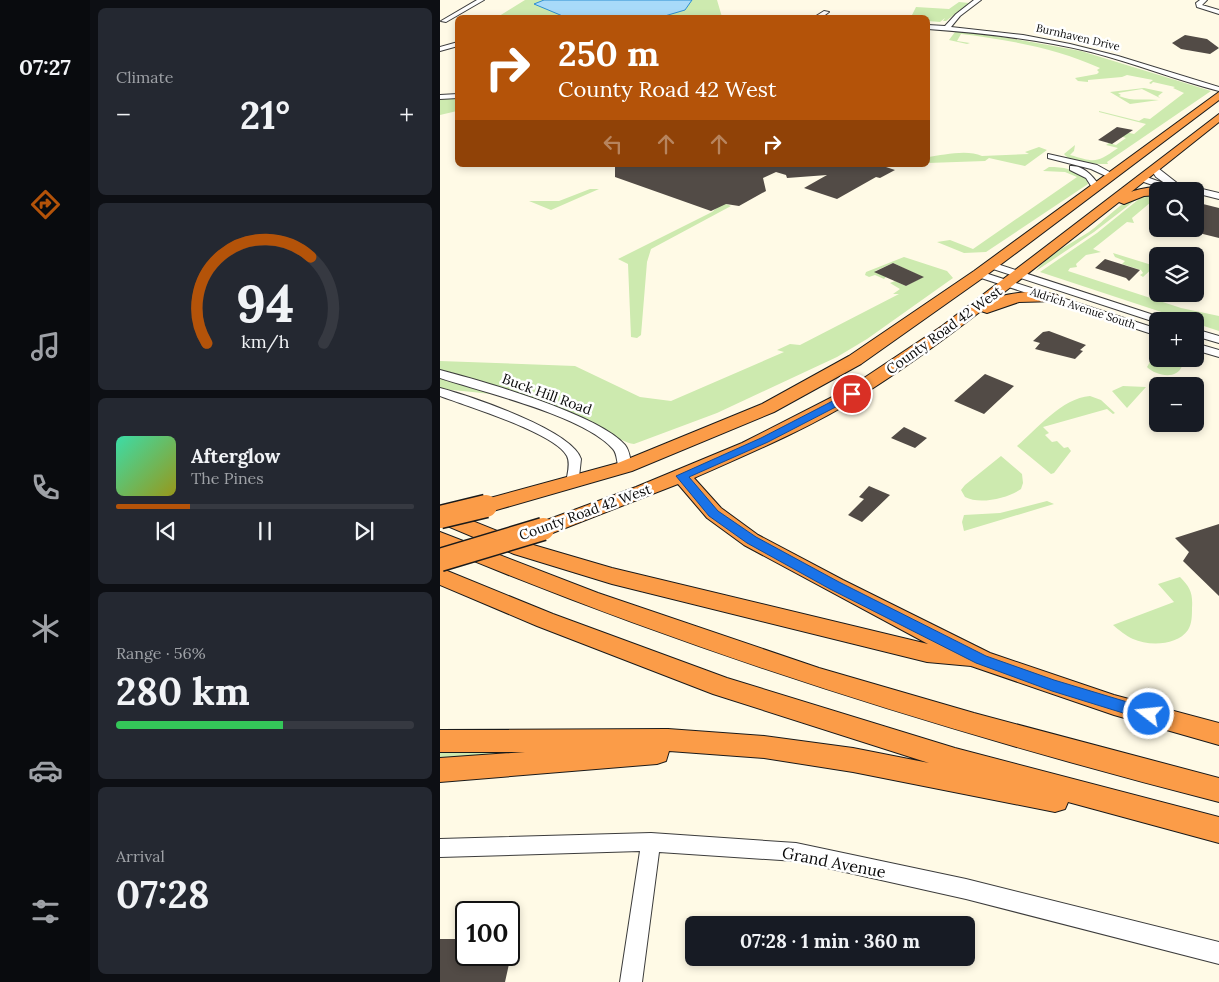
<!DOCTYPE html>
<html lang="en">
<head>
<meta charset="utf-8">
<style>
  body { margin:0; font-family:Lora,serif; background:#242831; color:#f1f3f6; height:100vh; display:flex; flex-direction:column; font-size:19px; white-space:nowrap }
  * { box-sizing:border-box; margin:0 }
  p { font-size:16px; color:#9ea1a6 }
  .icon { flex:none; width:28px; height:28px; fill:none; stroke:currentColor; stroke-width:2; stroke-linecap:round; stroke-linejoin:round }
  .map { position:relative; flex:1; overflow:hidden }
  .details { display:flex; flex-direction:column; gap:8px; padding:8px; background:#0d0f14; width:350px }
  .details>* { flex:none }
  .top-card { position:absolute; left:15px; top:15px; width:475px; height:152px; border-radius:8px; box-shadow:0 2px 8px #0003; background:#b45309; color:#fff; overflow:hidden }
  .controls { position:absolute; left:709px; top:182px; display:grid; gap:10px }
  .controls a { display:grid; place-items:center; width:55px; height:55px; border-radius:8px; background:#171b24; box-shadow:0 2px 8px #0003; font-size:25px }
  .speed { position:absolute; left:15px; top:901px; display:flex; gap:10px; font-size:25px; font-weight:700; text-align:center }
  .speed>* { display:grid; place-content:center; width:65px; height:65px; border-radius:50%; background:#171b24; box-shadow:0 2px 8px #0003; line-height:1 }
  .speed .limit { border:2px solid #111; border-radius:8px; background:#fff; color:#111 }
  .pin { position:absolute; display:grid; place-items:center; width:42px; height:42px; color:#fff; margin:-21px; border:2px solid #fff; border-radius:50%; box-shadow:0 1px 5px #0007 }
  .me { position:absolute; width:55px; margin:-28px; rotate:286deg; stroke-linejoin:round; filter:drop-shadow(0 0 4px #0008) }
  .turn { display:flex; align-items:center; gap:18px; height:105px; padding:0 20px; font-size:22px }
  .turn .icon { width:65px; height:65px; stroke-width:2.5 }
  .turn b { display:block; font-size:35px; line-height:42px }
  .lanes { display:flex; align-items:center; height:48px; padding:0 20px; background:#0003; justify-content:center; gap:25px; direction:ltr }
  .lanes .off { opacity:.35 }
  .big { font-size:38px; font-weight:700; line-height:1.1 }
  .details .tile { flex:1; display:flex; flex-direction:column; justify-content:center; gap:8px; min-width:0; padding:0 18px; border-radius:8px; background:#242831 }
  .details .dial { align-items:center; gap:0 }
  .dial svg { height:130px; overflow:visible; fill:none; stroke:#363941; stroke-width:7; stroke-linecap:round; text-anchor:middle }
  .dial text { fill:#f1f3f6; stroke:none }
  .song { display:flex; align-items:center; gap:15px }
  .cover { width:60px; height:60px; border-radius:8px; background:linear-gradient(135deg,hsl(160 70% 55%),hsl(60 70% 35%)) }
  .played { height:5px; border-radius:2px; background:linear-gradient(90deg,#b45309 25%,#363941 25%) }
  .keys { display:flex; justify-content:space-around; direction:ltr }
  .heat { display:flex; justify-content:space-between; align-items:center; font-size:28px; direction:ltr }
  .charge { height:8px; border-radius:4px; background:linear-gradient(90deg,#34c759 56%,#363941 0) }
  .trip { position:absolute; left:245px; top:916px; width:290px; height:50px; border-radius:8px; background:#171b24; box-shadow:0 2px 8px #0003; font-weight:700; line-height:50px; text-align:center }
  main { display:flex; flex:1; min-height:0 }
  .tabs { display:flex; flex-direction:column; width:90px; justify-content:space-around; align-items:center; background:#090b0e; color:#9ea1a6 }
  .tabs .icon { width:35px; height:35px }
  .tabs .selected { color:#b45309 }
  .tabs b { font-size:22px; color:#f1f3f6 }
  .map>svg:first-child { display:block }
</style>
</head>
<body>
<main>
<nav class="tabs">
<b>07:27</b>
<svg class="icon selected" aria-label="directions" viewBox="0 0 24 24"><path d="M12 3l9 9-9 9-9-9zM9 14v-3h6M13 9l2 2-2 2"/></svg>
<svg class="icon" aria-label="music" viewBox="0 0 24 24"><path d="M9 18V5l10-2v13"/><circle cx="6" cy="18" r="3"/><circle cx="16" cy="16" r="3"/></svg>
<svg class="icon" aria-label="phone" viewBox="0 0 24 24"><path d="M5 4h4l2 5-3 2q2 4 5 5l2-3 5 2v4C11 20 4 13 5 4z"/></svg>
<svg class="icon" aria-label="climate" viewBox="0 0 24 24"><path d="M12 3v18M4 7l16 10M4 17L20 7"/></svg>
<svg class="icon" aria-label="car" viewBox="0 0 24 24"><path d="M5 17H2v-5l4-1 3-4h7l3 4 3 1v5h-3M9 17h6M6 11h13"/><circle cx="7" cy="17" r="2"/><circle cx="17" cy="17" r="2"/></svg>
<svg class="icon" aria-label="filters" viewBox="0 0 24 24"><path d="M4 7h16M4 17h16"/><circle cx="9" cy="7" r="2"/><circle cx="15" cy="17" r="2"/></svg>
</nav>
<section class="details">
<div class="tile"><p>Climate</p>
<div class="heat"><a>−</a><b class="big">21°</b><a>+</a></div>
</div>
<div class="tile dial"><svg viewBox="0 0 100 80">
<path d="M14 69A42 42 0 1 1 86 69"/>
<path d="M14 69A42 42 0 0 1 78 16" stroke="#b45309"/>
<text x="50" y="56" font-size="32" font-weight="700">94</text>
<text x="50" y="72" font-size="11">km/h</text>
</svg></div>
<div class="tile">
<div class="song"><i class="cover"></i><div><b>Afterglow</b><p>The Pines</p></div></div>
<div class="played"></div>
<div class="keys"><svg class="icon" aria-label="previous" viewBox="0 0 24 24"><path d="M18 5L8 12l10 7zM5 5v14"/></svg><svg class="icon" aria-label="pause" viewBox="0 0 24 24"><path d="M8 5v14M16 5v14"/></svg><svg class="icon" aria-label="next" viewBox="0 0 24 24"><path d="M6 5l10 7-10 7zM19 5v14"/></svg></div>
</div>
<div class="tile"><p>Range · 56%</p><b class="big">280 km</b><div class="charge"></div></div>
<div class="tile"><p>Arrival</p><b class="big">07:28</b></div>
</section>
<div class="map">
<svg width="779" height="982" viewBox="0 0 779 982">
  <rect width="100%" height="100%" fill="#fffae6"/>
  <path fill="#cdeaaf" d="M 85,0 L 277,0 L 282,17 L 81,16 L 56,18 Z
    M 519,2 L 529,3 L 506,21 L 503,21 L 505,18 L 500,22 L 488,21 L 488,18 L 471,17 L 476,7 L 509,9 Z
    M 518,31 L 569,38 L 641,51 L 771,91 L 667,162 L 668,164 C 656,164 631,164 624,154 L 635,145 L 634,151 L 630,155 C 655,162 655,164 678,148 L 666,145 L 669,143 L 676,145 L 686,138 L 680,136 L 685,132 L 694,134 L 706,124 L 659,112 L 659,111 L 699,121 L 704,118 L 710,119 L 744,93 L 733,88 L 735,87 L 713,82 L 711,84 L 709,83 L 713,80 L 687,75 L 682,77 L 648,80 L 648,82 L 638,81 L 635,78 L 657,74 L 659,72 L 657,70 L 660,68 C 616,48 569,40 521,34 L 517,41 L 530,43 L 527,44 L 509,40 L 515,32 Z
    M 704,88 L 723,92 L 718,96 L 720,98 L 702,89 L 678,93 L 681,95 L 679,96 C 693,102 705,98 719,100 L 690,104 L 670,92 Z
    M 17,97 L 17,111 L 0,115 L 0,99 Z
    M 599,147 L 607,150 L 585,166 L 549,158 L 545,161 L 488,163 L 488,157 C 503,155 527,149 542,156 L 589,154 L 585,152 Z
    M 609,167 C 623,167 635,169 647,178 L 648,184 L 546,252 L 524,253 L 497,242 L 510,240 L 533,249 L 637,177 L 625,172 L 603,171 Z
    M 150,189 L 159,189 L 111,210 L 89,201 L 119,201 Z
    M 717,192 L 717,197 L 692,218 L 694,223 L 687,222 L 653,249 L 661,252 L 646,255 L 636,264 L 637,267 L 630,268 L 628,271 L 741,308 L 779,316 L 779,331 L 600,272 L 657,233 L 704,195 Z
    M 702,195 L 654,232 L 596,271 C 608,254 631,244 649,232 C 665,221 682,199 702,195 Z
    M 285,201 L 286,204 L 291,206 L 211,249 L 207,262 L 201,335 L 197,338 L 191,337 L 188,264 L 178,259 L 272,212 Z
    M 673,253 L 715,266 L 703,277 L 700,275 L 703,273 L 701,270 L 682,264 L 685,261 L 675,257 Z
    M 464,257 L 507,271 L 513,278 L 427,339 L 397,357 L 277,413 L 194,444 C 179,442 149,420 132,413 C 91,396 44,393 0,389 L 0,361 L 135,366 L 200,397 L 231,401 L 344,352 L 337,350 L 350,344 L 360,345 L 459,294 L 453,294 L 460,289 L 450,283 L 455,281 L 466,286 L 483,277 L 453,263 L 435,271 L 446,277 L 444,279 L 435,275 L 429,277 L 425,275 L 426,272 Z
    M 717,358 L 732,359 L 742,366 C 737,380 716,376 707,367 L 710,362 Z
    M 683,386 L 706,387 L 687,408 L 672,391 Z
    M 650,396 L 661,400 L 675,413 L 673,414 L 667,409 L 603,427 L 609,433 L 605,435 L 612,442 L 617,441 L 624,448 L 628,447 L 631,451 L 614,473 L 611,474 L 577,446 C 597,429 622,398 650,396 Z
    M 561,456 L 582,474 L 583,483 L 581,489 C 568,498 540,505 525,497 L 521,490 L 525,485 Z
    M 607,501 L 614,504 L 524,531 L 522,522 L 524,515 L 560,513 Z
    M 740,577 C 750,587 753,593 752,608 C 752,615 752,624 748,630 C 737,646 708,646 693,639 C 686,636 679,630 673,625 L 734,602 L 718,584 Z
    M 103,748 L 102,754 L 0,763 L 0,751 Z"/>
  <path fill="#a8daf9" stroke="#2c8ed2" d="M 104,0 L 252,0 L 245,10 L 218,18 L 125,17 L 94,4 Z"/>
  <path fill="#524b46" d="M 745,35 L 767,39 L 779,48 L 770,54 L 741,49 L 732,43 Z
    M 677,127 L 693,130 L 672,144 L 658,140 Z
    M 175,165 L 440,165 L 455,170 L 440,178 L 436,177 L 397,199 L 364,188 L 387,175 L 347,178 L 346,175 L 336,172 L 323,178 L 326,191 L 299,206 L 286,204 L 271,211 L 175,177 Z
    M 755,202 L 779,208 L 779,238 L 755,232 Z
    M 665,259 L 700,270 L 689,281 L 686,278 L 655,268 Z
    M 453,263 L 484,277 L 466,286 L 434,272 Z
    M 609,331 L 646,345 L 640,350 L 643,351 L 635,359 L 595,349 L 600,343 L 593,341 L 603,332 Z
    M 545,374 L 574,386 L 544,414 L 514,401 Z
    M 464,427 L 487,438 L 475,448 L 451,438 Z
    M 429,486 L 450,495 L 422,522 L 408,515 L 424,499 L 419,497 Z
    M 779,524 L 779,596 L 743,561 L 749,552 L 735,538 Z
    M 0,939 L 21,939 L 19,947 L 26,947 L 26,955 L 71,955 L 65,982 L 0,982 Z"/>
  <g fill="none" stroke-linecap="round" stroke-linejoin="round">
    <g stroke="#3c3c3c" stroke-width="2">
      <path id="minor" d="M 37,0 L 44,0 L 6,22 L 1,21 Z
        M 534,0 L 541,0 L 520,16 L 511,27 L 583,35 L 630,44 L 678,56 L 779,87 L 779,91 C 736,80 694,63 651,52 C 597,39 543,33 488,29 L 488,25 L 505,26 L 516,14 Z
        M 760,0 L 767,0 L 762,5 L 779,10 L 779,14 L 757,7 L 756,3 Z
        M 384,11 L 389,12 L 381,18 L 373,18 Z
        M 18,42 L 18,46 L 0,51 L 0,47 Z
        M 18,94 L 18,98 L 0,99 L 0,95 Z
        M 608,154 L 657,165 L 675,175 L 668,177 L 651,169 L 608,158 Z
        M 714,165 L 737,183 L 779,193 L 779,199 L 735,188 L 734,191 L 730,191 L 698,180 L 697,178 L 701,175 L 726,184 L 716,177 L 710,168 Z
        M 630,166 C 644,165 654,177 660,187 L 659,189 L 653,189 L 646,178 L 630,170 Z
        M 551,262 L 726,319 L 727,321 L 718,321 L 718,323 L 547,267 L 547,263 Z
        M 539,271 L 718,329 L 718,336 L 535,276 L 534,274 Z
        M 755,329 L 779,336 L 779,343 L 755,336 Z
        M 755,343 L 779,350 L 779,357 L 755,350 Z
        M 0,370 C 42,381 158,414 185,445 C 190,451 190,460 192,467 L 190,470 L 180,470 C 176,463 178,455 173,449 C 144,416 43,392 0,378 Z
        M 0,388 C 30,396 132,430 141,459 L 138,486 L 128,486 L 126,483 C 127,475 131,464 127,456 C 116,433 26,406 0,396 Z
        M 211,833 L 356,843 L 526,879 L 779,942 L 779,964 L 526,899 L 356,861 L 219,852 L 202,982 L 180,982 L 200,851 L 0,857 L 0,839 Z"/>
    </g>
    <g stroke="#1a1a1a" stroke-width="2">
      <path id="highway" d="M 779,92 L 779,100 L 544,277 L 421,364 L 334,412 L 192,471 L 46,513 L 39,511 L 36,506 L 39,501 L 178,463 L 322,404 L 409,356 L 534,271 Z
        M 779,114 L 779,122 L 691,192 C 700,188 731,183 737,191 L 718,191 L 718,195 L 704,196 L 684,204 L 679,202 L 558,297 C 577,292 598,290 617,295 L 620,298 L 617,301 L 579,302 L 547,313 L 541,311 C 502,341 461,371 419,397 C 370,428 308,454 254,478 L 281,508 L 318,535 L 403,580 L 550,653 L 674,695 L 779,723 L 779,745 L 674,715 L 531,666 L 487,662 L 172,584 L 74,554 L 0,523 L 0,508 L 90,544 L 172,568 L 488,644 L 304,545 L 267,518 L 238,484 L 110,534 L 103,536 L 96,534 L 93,529 L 96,524 L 196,487 L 302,443 L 406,390 L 502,326 Z
        M 0,532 L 158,593 L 379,668 L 534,713 L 779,778 L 779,802 C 514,734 253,653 0,547 Z
        M 0,568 L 113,614 L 287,678 L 515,748 L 779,817 L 779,843 L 628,802 L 625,809 L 615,812 L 413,772 L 324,758 L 229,751 L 226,761 L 217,764 L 0,782 L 0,758 L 85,752 L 0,752 L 0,730 L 228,729 L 324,736 L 413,748 L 489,763 L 273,694 L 97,626 L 0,585 Z"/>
    </g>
    <use href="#minor" fill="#fff" fill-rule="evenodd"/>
    <use href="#highway" fill="#fb9c48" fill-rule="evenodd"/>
    <g stroke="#1a1a1a" stroke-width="25" stroke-linecap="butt">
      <path id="highway-bridge" d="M 0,517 L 46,506
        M 0,560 L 103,529"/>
    </g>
    <use href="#highway-bridge" stroke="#fb9c48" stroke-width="22"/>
  </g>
  <path fill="#1a73e8" stroke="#114b97" d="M 412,391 L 415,392 L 415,397 L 328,442 L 249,477 L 278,511 L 316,537 L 399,582 L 546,656 L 614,680 L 714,710 L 716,714 L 714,719 L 709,721 L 612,691 L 536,663 L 390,589 L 307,543 L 269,516 L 236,476 L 321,438 Z"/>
  <g text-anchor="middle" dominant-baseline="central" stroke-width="5" stroke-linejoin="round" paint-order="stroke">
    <g font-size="11" fill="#090909" stroke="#fff">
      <text transform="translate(638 37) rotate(13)">Burnhaven Drive</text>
      <text transform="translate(643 308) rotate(18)">Aldrich Avenue South</text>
    </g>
    <g font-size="14" fill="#090909" stroke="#fff">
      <text transform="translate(504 330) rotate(-36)">County Road 42 West</text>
      <text transform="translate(107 394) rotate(20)">Buck Hill Road</text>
      <text transform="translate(145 512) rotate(-20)">County Road 42 West</text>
    </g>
    <g font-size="16" fill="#090909" stroke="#fff">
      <text transform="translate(394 862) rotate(11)">Grand Avenue</text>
    </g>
  </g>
</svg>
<div class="controls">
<a><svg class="icon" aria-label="search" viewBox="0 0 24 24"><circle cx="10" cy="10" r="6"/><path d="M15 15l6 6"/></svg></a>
<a><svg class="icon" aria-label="layers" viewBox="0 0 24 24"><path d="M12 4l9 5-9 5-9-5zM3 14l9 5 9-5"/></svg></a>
<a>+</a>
<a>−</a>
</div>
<div class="speed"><div class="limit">100</div></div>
<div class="pin" style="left:412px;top:394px;background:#d93025"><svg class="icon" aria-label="arrive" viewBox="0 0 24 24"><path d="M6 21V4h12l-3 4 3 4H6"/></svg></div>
<svg class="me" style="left:709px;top:714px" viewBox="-20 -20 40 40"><circle r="17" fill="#1a73e8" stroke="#fff" stroke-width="3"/><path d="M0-11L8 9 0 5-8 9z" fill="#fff"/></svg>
<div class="trip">07:28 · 1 min · 360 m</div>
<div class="top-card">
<div class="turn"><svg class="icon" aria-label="right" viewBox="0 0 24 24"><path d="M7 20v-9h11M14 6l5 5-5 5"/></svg><div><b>250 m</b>County Road 42 West</div></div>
<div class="lanes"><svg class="icon off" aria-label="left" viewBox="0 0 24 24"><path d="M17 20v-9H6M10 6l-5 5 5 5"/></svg><svg class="icon off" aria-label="ahead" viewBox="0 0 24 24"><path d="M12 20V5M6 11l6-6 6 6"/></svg><svg class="icon off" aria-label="ahead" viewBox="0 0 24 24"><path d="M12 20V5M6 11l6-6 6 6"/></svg><svg class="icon" aria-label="right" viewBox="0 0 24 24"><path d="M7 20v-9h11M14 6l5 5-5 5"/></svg></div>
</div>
</div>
</main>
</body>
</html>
